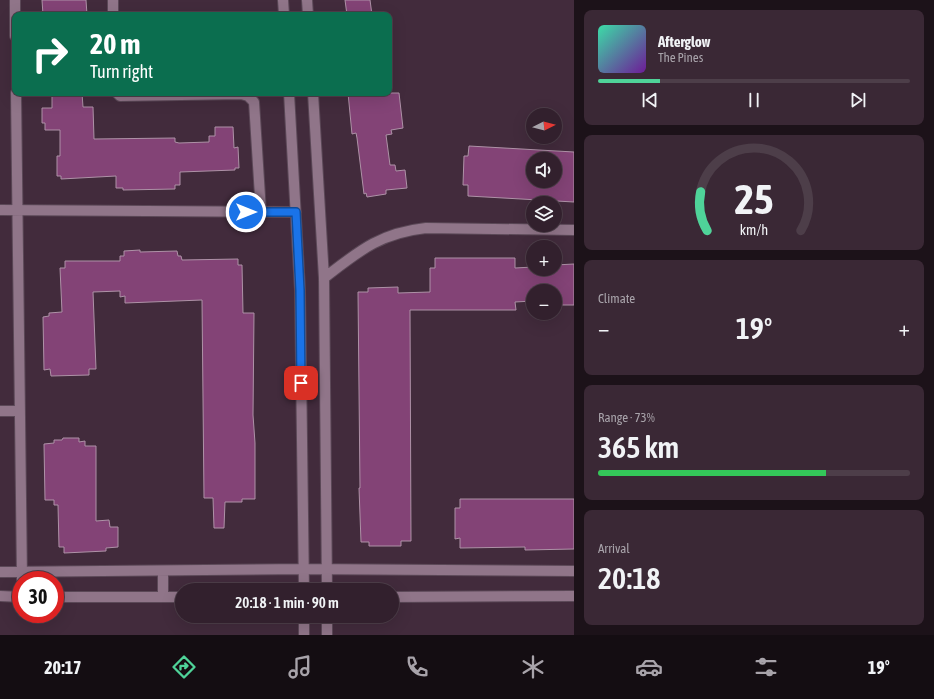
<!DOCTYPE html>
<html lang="en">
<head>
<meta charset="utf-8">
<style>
  body { margin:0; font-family:"Asap Condensed",sans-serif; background:#3a2835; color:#f1f3f6; height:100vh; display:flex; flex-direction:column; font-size:15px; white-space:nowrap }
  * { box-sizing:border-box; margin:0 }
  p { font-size:13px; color:#a8a3aa }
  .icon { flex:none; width:22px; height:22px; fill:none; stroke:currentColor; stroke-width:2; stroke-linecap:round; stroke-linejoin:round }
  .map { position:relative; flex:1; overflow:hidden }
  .drawer { display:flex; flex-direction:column; gap:10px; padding:10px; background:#1c1219; width:360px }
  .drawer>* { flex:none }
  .guide { position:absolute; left:12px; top:12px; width:380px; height:84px; border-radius:8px; box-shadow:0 4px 16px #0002,0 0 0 1px #4d3e49; background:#0b6e4f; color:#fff; overflow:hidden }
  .needle { width:26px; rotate:84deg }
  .tools { position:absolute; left:526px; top:108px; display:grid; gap:8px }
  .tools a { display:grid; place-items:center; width:36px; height:36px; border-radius:50%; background:#32202d; box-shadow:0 4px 16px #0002,0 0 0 1px #4d3e49; font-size:20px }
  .speed { position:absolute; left:12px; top:571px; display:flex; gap:8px; font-size:20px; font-weight:700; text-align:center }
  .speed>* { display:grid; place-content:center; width:52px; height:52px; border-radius:50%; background:#32202d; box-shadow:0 4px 16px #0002,0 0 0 1px #4d3e49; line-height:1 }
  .speed .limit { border:6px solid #d22; background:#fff; color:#111 }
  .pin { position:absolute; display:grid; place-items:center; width:34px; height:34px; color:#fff; margin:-17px; border-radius:8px; box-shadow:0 2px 6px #0006 }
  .me { position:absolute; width:44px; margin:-22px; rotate:90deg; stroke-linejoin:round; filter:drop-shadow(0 0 3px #0008) }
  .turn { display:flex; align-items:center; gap:14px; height:84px; padding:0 12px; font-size:18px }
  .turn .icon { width:52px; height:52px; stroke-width:2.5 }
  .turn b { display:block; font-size:28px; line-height:34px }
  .big { font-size:30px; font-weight:600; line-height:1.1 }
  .drawer .tile { flex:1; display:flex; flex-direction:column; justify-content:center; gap:6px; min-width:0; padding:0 14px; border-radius:8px; background:#3a2835 }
  .drawer .dial { align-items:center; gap:0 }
  .dial svg { height:104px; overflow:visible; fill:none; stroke:#4d3e49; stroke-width:7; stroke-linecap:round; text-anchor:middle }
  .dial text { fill:#f1f3f6; stroke:none }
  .song { display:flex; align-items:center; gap:12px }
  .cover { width:48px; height:48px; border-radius:6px; background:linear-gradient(135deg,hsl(160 70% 55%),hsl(280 70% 35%)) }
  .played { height:4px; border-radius:2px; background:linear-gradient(90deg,#4fd399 20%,#4d3e49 20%) }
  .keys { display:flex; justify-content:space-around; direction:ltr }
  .heat { display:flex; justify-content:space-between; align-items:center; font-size:22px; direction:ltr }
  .charge { height:6px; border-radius:3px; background:linear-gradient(90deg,#34c759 73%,#4d3e49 0) }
  .trip { position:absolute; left:175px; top:583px; width:224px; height:40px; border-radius:20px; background:#32202d; box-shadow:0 4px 16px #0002,0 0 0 1px #4d3e49; font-weight:600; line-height:40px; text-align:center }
  .tab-bar { display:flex; height:64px; justify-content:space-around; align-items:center; background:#140d12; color:#a8a3aa }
  .tab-bar .icon { width:28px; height:28px }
  .tab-bar .selected { color:#4fd399 }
  .tab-bar b { font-size:18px; color:#f1f3f6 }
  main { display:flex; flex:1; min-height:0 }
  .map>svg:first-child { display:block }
</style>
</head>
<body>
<main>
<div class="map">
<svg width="574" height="635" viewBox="0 0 574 635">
  <rect width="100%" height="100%" fill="#422b3c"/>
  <path fill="#834376" stroke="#ae92a7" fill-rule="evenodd" d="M 42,0 L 86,0 L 87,15 L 43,15 Z
    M 345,0 L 370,0 L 372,15 L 347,15 Z
    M 52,93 L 82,93 L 83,107 L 93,107 L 94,139 L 175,138 L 175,142 L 179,143 L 209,142 L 209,136 L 215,136 L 215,127 L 233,127 L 234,148 L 238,147 L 239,168 L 235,168 L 235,170 L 180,172 L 180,185 L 175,185 L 175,189 L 123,190 L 123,188 L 116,188 L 116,176 L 61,179 L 61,176 L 57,176 L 57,156 L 60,156 L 60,130 L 45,130 L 45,123 L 42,123 L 42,108 L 52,108 Z
    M 348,93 L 399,93 L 403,128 L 391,130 L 392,134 L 386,135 L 390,165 L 395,165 L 396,171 L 405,170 L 407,188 L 386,190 L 386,194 L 367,197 L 366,193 L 364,194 L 357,138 L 356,133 L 352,134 Z
    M 469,146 L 574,152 L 574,202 L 468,196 L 468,185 L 463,185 L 464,156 L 468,156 ZM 533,159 L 555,159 L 555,181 L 533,181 Z
    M 140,250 L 140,252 L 177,251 L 178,256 L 181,256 L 182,260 L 238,259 L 238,265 L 242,265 L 243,313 L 254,313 L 253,415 L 255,443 L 255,499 L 242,499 L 242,502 L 225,502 L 224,528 L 214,528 L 213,498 L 204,498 L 202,300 L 125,303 L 125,296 L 120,297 L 120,291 L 93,292 L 96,369 L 89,369 L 89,375 L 51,376 L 50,369 L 44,370 L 43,317 L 49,316 L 49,313 L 62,312 L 60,268 L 65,268 L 65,261 L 120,261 L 120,256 L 124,256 L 124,251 Z
    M 435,258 L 515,258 L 515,268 L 533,267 L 533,269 L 555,269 L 555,265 L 574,264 L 574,305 L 555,305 L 555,291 L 533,291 L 533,301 L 515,302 L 516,310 L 410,310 L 411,541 L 401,541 L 401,546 L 369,546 L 369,542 L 361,542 L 359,488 L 360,488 L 358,292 L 368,292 L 368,288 L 398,287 L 398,293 L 430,292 L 430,268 L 435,268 Z
    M 63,438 L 79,438 L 79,442 L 85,441 L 85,446 L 96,446 L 96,521 L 109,520 L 110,527 L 118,527 L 118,547 L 106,548 L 106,551 L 64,553 L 64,547 L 59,547 L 58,505 L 54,505 L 54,500 L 45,500 L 44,444 L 54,443 L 54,440 L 62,440 Z
    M 460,499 L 574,499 L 574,549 L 525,550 L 525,547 L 460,548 L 460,538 L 455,539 L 455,508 L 460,508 Z"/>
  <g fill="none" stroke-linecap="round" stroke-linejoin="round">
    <g stroke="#5b4857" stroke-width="12">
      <path id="minor" d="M 15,0 L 15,36
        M 283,0 L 284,15
        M 307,0 L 308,15
        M 113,15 L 113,0
        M 16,93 L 22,580
        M 117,93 L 120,96 L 241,94 L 248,96 L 254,102 L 261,212
        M 289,93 L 300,290 L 304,590
        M 313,93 L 324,278 L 327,590
        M 0,210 L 296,212
        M 324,278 C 359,251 380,233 426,228 L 574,230
        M 0,411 L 20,411
        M 0,572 L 304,569 L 574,571
        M 0,596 L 21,597
        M 55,597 L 182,597
        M 163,597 L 163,571
        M 392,597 L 574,596
        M 304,616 L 304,635
        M 327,635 L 327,616"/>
    </g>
    <use href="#minor" stroke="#907589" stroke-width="10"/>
  </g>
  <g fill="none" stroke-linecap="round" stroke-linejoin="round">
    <g stroke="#114b97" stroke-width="10">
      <path id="route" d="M 246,212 L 296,212 L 300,290 L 301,383"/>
    </g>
    <use href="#route" stroke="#1a73e8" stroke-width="7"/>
  </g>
</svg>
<div class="tools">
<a><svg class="needle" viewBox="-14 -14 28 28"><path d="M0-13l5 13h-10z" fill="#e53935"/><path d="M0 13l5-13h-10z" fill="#a8a3aa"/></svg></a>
<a><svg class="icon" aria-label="sound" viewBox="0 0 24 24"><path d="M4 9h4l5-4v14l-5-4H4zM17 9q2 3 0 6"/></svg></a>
<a><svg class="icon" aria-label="layers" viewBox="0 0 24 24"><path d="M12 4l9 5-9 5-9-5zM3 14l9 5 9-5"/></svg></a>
<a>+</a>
<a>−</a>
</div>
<div class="speed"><div class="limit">30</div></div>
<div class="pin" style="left:301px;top:383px;background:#d93025"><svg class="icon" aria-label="arrive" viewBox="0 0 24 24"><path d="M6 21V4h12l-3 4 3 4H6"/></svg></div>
<svg class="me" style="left:246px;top:212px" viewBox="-20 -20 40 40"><circle r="17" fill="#1a73e8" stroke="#fff" stroke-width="3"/><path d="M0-11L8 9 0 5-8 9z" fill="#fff"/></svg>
<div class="trip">20:18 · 1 min · 90 m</div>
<div class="guide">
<div class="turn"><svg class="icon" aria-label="right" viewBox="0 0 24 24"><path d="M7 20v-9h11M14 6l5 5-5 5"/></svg><div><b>20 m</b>Turn right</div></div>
</div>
</div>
<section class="drawer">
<div class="tile">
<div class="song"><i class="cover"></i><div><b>Afterglow</b><p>The Pines</p></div></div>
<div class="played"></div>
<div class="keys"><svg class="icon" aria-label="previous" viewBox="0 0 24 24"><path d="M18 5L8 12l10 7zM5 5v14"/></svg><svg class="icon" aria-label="pause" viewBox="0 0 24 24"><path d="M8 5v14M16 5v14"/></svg><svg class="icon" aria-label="next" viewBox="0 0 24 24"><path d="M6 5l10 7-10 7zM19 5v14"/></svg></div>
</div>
<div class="tile dial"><svg viewBox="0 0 100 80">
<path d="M14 69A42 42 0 1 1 86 69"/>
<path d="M14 69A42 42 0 0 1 9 39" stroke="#4fd399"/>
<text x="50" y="56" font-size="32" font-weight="700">25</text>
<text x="50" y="72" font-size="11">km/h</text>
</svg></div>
<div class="tile"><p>Climate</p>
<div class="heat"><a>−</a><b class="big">19°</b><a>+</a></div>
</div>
<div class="tile"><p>Range · 73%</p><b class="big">365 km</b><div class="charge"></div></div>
<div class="tile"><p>Arrival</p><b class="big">20:18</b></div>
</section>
</main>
<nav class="tab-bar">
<b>20:17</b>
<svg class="icon selected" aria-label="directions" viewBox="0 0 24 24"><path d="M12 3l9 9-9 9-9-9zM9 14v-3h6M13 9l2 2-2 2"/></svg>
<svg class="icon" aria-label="music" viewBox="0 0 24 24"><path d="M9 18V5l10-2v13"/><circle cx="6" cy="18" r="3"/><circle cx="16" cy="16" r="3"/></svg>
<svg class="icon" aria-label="phone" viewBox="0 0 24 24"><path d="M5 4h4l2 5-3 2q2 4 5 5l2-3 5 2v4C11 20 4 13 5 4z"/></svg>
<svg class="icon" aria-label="climate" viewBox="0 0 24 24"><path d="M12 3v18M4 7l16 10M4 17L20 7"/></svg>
<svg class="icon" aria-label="car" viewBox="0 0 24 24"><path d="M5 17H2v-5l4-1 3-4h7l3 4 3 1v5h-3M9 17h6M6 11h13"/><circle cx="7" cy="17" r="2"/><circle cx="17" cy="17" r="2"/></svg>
<svg class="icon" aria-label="filters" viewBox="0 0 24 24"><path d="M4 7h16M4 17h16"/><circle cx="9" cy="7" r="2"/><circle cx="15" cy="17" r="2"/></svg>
<b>19°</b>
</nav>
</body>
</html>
